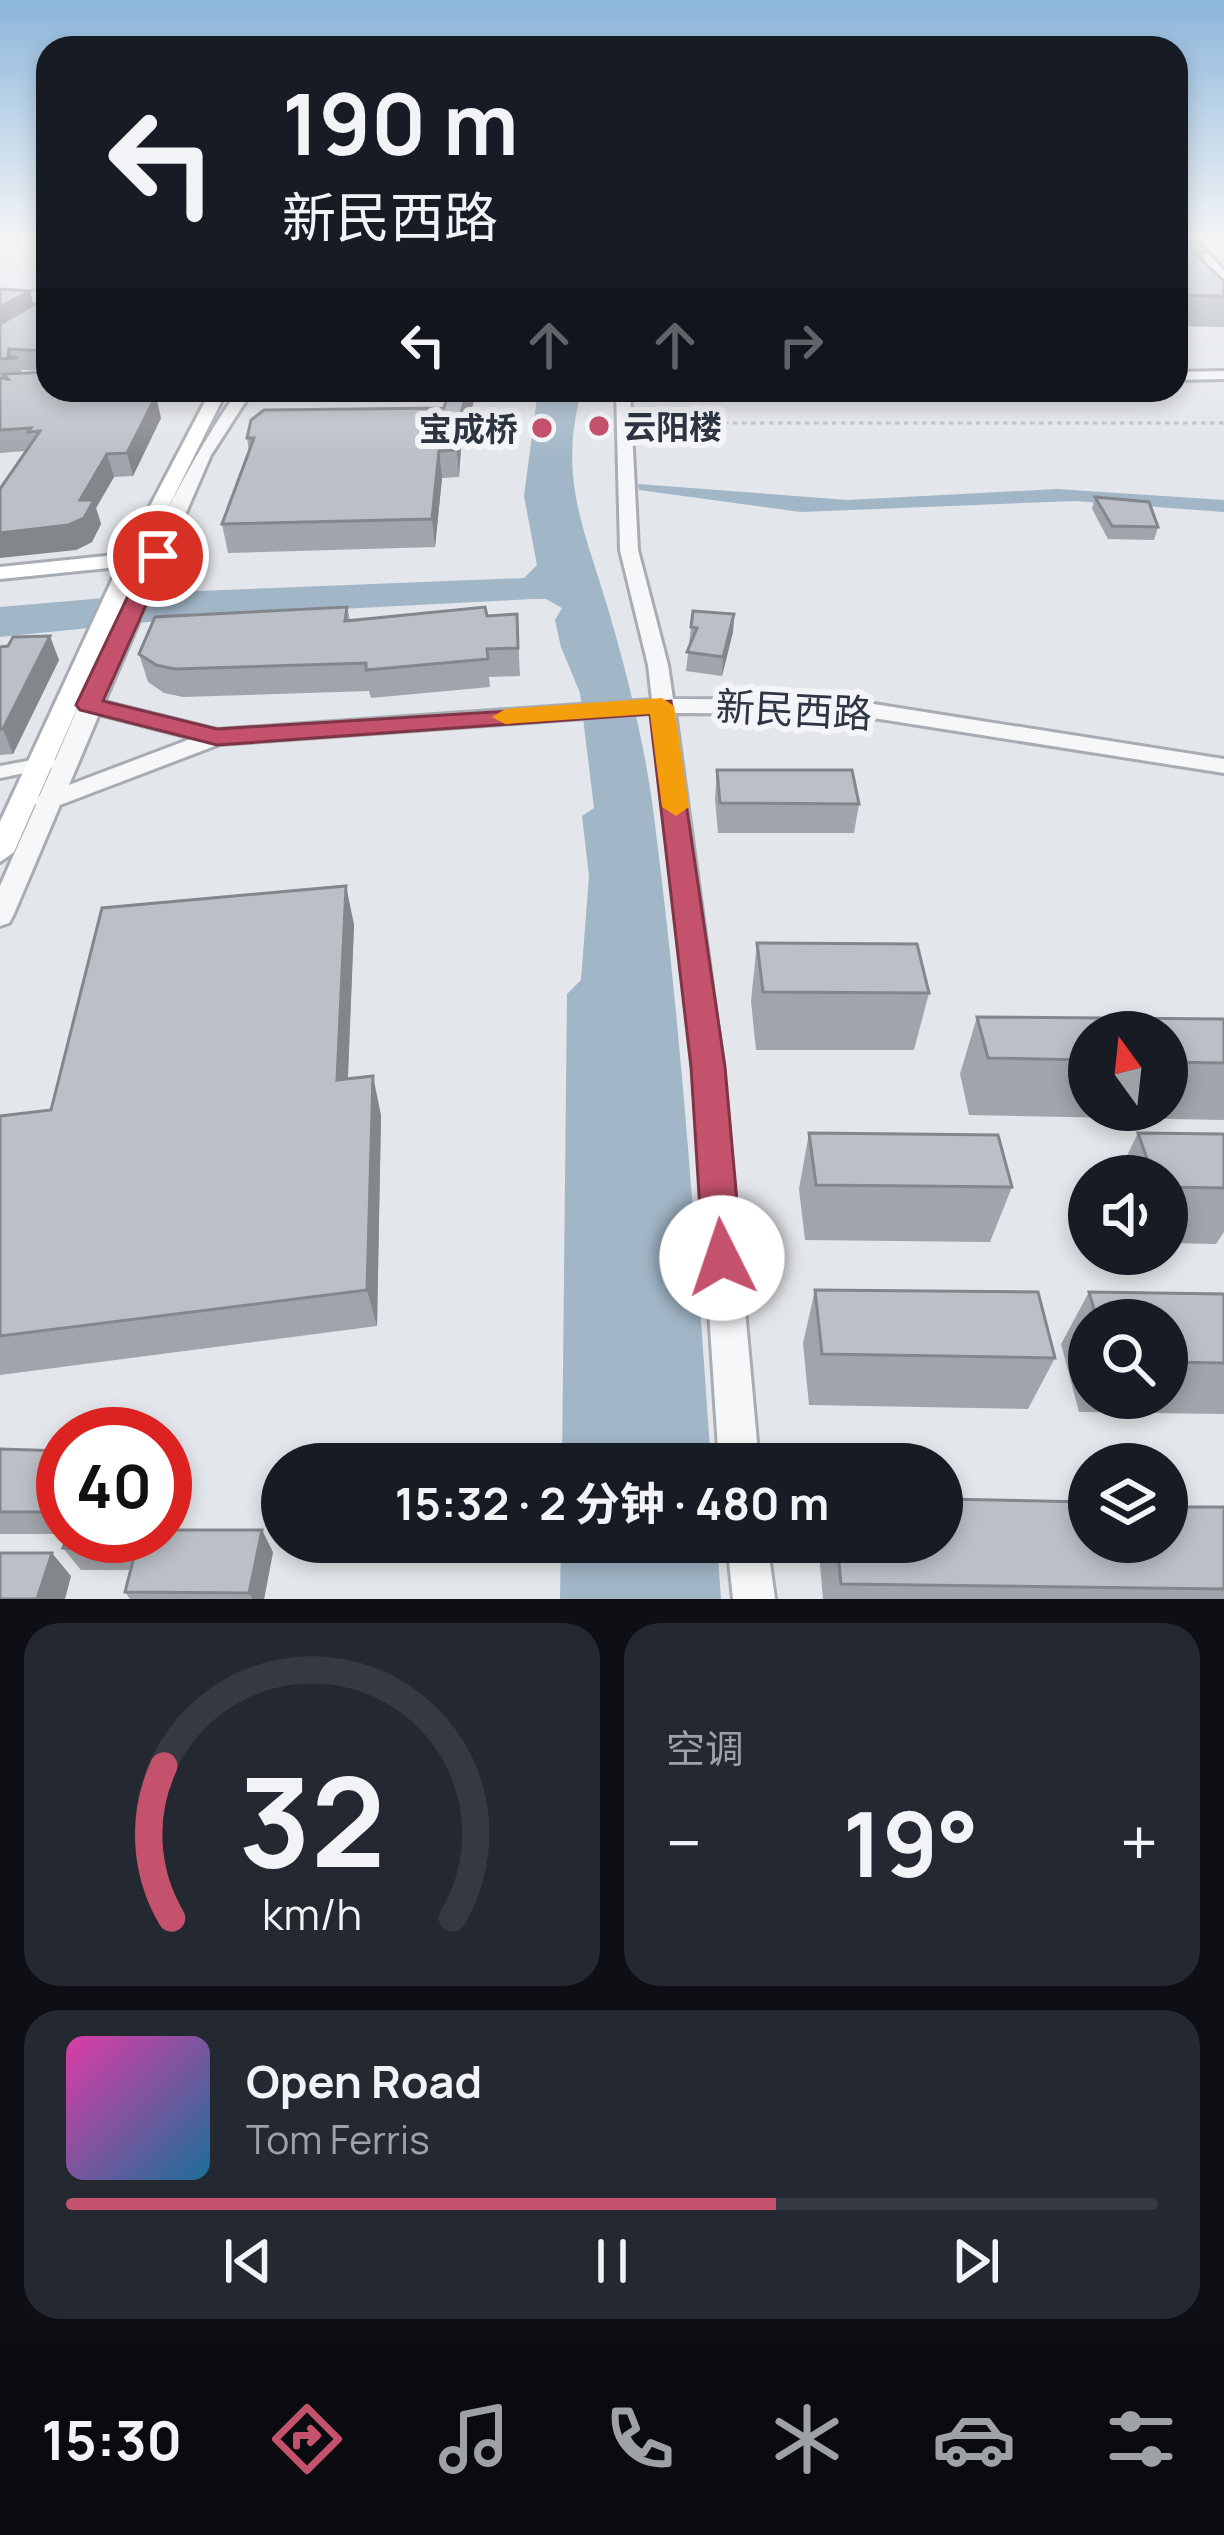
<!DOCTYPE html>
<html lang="zh">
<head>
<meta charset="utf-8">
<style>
  body { margin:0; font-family:Manrope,"Noto Sans SC",sans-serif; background:#242831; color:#f1f3f6; height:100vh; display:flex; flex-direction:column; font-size:45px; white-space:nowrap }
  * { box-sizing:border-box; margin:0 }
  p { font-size:39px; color:#9ea1a6 }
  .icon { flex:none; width:66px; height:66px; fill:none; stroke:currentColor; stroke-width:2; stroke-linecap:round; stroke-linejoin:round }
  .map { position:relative; height:1599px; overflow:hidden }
  .sheet { display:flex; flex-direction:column; gap:24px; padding:24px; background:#0d0f14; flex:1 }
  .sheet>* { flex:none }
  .top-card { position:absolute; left:36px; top:36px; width:1152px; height:366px; border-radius:36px; box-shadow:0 6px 18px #0003; background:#171b24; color:#f1f3f6; overflow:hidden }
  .needle { width:78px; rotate:345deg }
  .controls { position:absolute; left:1068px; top:1011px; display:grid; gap:24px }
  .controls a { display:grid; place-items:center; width:120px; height:120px; border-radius:50%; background:#171b24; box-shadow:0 6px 18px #0003; font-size:60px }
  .speed { position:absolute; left:36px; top:1407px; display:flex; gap:24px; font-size:60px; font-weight:700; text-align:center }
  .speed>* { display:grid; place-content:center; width:156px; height:156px; border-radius:50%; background:#171b24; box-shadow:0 6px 18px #0003; line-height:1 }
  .speed .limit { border:18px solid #d22; background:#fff; color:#111 }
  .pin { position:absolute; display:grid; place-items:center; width:102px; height:102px; color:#fff; margin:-51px; border:6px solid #fff; border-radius:50%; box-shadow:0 3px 12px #0007 }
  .me { position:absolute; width:132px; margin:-66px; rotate:356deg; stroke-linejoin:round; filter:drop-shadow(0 0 9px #0008) }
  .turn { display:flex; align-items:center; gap:42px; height:252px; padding:0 48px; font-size:54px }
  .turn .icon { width:156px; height:156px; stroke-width:2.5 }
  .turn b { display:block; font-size:84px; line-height:102px }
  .lanes { display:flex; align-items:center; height:114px; padding:0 48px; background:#0003; justify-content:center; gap:60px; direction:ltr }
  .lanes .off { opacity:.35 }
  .big { font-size:90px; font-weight:700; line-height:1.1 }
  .sheet .widget { flex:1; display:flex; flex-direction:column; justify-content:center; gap:18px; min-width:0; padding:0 42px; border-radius:36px; background:#242831 }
  .sheet .dial { align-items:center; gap:0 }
  .dial svg { height:312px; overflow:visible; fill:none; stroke:#363941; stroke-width:7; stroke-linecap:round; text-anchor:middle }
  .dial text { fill:#f1f3f6; stroke:none }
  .song { display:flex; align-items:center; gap:36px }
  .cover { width:144px; height:144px; border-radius:18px; background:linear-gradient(135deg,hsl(320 70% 55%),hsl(200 70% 35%)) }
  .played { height:12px; border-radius:6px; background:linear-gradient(90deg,#c5526c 65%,#363941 65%) }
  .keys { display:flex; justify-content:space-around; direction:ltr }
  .heat { display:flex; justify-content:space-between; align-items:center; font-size:66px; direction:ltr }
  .sheet .tiles { flex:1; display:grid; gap:24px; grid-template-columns:1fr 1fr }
  .widget:last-child { grid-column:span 2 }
  .trip { position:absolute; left:261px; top:1443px; width:702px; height:120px; border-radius:60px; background:#171b24; box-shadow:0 6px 18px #0003; font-weight:700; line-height:120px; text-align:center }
  .tabs { display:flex; height:192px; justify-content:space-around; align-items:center; background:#090b0e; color:#9ea1a6 }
  .tabs .icon { width:84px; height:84px }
  .tabs .active { color:#c5526c }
  .tabs b { font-size:54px; color:#f1f3f6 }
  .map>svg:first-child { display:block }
</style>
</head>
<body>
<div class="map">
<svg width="1224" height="1599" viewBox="0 0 1224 1599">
  <rect width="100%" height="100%" fill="#e3e6ea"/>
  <path fill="#a1b6c7" d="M 538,390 L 582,390 C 557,478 585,530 609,612 C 628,677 646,750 654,817 C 682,1032 696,1248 711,1464 L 562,1464 L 567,994 L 581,980 L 589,876 L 582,816 L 594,808 L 580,693 L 561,647 L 555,620 L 562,608 L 546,599 L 532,599 L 207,616 L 0,637 L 0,607 L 174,592 L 524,578 L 537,565 L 524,496 Z
    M 638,484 L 848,500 L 1057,489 L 1224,500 L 1224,512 L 1075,501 L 801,512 L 639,490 Z
    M 561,1542 L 717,1542 L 721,1599 L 560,1599 Z"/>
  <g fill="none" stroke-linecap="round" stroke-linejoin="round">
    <g stroke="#a8adb4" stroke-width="6">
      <path id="minor" d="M 265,390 L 319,390 L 313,393 L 241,398 L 235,395 L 241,392 Z
        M 48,757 L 54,759 L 57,763 L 54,767 L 0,778 L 0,766 Z"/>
    </g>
    <g stroke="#a8adb4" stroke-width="6">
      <path id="tertiary" d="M 1180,235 L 1192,235 L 1224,271 L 1224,283 Z
        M 1224,371 L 1224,379 L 1176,380 L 1176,372 Z
        M 93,390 L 253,390 L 211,455 L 104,702 L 217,730 L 652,700 L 648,665 L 620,550 L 616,390 L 630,390 L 638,550 L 668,665 L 673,699 L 848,700 L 1224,759 L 1224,773 L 848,714 L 675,713 L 723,1067 L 759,1464 L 719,1464 L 693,1067 L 653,713 L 220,744 L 60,805 L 13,916 L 9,923 L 0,926 L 0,886 L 36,805 L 34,802 L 40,795 C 99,663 150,521 232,399 L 100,394 ZM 99,714 L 193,738 L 69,785 Z
        M 727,1542 L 767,1542 L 775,1599 L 733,1599 Z"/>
    </g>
    <g stroke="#a8adb4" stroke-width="6">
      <path id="secondary" d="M 211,390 L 227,390 L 146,552 L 158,551 L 168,557 L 165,561 L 140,565 L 14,852 L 0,862 L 0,822 L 118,567 L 0,579 L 0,567 L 125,554 Z"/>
    </g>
    <path stroke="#b9bdc2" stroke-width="3" stroke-dasharray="4.5 4.5" stroke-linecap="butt" d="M 643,423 L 1224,423"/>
    <use href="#minor" fill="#f6f7f9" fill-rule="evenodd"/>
    <use href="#tertiary" fill="#f6f7f9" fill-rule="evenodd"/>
    <use href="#secondary" fill="#fff" fill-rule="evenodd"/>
  </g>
  <path fill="#a1a5ab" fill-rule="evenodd" d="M 1176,235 L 1208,251 L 1204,262 L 1224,281 L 1224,327 L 1176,326 Z
    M 0,289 L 34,305 L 44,299 L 48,293 L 48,371 L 21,370 L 22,373 L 161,418 L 133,476 L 114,477 L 96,508 L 101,524 L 92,542 L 76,550 L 26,451 L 0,453 Z
    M 475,397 L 461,447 L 459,477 L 442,478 L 435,547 L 228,553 L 222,524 L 249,451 L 247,438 L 444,408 Z
    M 1095,497 L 1158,527 L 1154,540 L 1108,539 L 1092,509 Z
    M 347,607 L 350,620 L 517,614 L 520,676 L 489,677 L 490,687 L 371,698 L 369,691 L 183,697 L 164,693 L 148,682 L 139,654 Z
    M 734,614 L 733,632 L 722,676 L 686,671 L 691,627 Z
    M 0,647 L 59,660 L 13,754 L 0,755 Z
    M 717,770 L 859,804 L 854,833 L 718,833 L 715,799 Z
    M 346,886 L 354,925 L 348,1079 L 381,1115 L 377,1326 L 0,1375 L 0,1116 L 51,1110 Z
    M 757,943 L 929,993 L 914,1050 L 756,1050 L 751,1001 Z
    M 977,1017 L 1224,1019 L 1224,1120 L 969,1115 L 960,1074 ZM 1089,1032 L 1167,1032 L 1167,1110 L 1089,1110 Z
    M 809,1133 L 1012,1187 L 990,1242 L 805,1240 L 799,1189 Z
    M 1138,1133 L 1224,1134 L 1224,1232 L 1216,1244 L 1167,1243 L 1167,1176 L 1117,1176 Z
    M 815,1290 L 1055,1358 L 1028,1409 L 809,1405 L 803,1343 Z
    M 1089,1292 L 1224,1294 L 1224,1414 L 1079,1412 L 1061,1344 ZM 1089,1320 L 1167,1320 L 1167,1398 L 1089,1398 Z
    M 0,1449 L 63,1451 L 63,1534 L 0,1534 Z
    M 1224,1507 L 1224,1599 L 823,1599 L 818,1542 L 1089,1542 Z
    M 63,1548 L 273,1552 L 264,1599 L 130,1599 L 125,1592 L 131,1570 L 81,1570 Z"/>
  <path fill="#83868b" d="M 30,291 L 35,310 L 0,331 L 0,307 Z
    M 468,390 L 474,390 L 475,397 L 461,447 L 459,477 L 457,450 L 459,420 Z
    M 156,396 L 161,418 L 133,476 L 127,453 Z
    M 439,451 L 442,478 L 435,547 L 432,519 Z
    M 107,454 L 114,477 L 96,508 L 101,524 L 92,542 L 76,550 L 0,558 L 0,533 L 80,500 Z
    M 734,614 L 733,632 L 722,676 L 723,657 Z
    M 50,636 L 59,660 L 13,754 L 3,729 Z
    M 346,886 L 354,925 L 346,1119 L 337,1080 Z
    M 373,1076 L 381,1115 L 377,1326 L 367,1290 Z
    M 262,1530 L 273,1552 L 264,1599 L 253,1599 L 249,1593 Z
    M 52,1553 L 71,1576 L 65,1599 L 37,1599 Z"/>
  <path fill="#bbc0c7" stroke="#83868b" stroke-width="3" d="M 1176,235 L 1191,235 L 1208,251 L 1192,251 L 1224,281 L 1224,296 L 1176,295 Z
    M 0,289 L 30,291 L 0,307 Z
    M 47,292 L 48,351 L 9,349 L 8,356 L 18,358 L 0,359 L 0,324 L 44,299 Z
    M 48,372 L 48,390 L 133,390 L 156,396 L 127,453 L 107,454 L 80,500 L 94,500 L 84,518 L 68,525 L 0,533 L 0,489 L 40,431 L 28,432 L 31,428 L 0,430 L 0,378 L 8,379 L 3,374 Z
    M 449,390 L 468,390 L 459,420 L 457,450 L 439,451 L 432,519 L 222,524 L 254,438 L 247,438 L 251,420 L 264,410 L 444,408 Z
    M 1095,497 L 1149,502 L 1158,527 L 1112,526 Z
    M 347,607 L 345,621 L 485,607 L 487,616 L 517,614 L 518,648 L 487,649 L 488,659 L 366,670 L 366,663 L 175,669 L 156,665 L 139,654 L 155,617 Z
    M 693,611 L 734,614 L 723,657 L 687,652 L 697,628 L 691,627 Z
    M 50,636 L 3,729 L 0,729 L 0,647 L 8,646 L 13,637 Z
    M 717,770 L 852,770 L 859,804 L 720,803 Z
    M 346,886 L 337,1080 L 373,1076 L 367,1290 L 0,1336 L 0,1116 L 51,1110 L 102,908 Z
    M 757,943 L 917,944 L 929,993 L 763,992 Z
    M 977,1017 L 1224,1019 L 1224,1063 L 1167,1062 L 1167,1032 L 1089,1032 L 1089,1060 L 988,1058 Z
    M 809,1133 L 998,1135 L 1012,1187 L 816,1185 Z
    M 1138,1133 L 1224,1134 L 1224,1188 L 1167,1187 L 1167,1176 L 1153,1176 Z
    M 815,1290 L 1038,1292 L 1055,1358 L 822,1354 Z
    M 1089,1292 L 1224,1294 L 1224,1363 L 1167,1362 L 1167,1320 L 1097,1320 Z
    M 0,1449 L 63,1451 L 63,1512 L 0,1512 Z
    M 942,1499 L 1089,1502 L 1089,1542 L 1167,1542 L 1167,1507 L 1224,1507 L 1224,1589 L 841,1584 L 837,1542 L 942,1542 Z
    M 165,1530 L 262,1530 L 249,1593 L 125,1592 L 136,1549 L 63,1548 L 67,1536 L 165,1536 Z
    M 0,1553 L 52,1553 L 37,1599 L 0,1599 Z"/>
  <linearGradient id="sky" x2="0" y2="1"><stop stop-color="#8bb5db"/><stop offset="0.51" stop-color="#f2f4f6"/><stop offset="1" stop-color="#f2f4f6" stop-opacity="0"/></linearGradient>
  <rect width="1224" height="459" fill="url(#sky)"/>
  <path fill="#c5526c" stroke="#803546" stroke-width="3" d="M 158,550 L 168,556 L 103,701 L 217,729 L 671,701 L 725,1067 L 742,1258 L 736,1272 L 722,1277 L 709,1272 L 703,1258 L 691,1067 L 650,714 L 217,745 L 80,710 L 76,705 L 147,556 Z"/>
  <path fill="#f59e0b" d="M 662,698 L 674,706 L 689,807 L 676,816 L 662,807 L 650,714 L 505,724 L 492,717 L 505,709 Z"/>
  <g fill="#c5526c" stroke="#f3f5f8" stroke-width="4.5">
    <circle cx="599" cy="426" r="12"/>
    <circle cx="542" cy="428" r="12"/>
  </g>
  <g text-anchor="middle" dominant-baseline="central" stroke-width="12" stroke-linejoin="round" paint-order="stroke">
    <g font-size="33" font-weight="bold" fill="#2c3541" stroke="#f3f5f8" text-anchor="start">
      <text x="623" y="426">云阳楼</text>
      <text x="518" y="428" text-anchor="end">宝成桥</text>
    </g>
    <g font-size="39" fill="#2c3541" stroke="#f3f5f8">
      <text transform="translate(794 709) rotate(3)">新民西路</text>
    </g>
  </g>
</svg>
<div class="controls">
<a><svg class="needle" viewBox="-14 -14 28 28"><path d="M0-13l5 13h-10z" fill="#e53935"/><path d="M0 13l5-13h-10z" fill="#9ea1a6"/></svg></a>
<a><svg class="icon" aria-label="sound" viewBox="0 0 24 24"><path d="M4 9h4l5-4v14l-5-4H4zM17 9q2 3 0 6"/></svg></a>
<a><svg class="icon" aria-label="search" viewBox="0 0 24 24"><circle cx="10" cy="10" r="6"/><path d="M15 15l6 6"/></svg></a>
<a><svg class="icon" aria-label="layers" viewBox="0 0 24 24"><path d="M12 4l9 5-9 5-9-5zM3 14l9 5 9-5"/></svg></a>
</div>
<div class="speed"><div class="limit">40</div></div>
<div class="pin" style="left:158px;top:556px;background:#d93025"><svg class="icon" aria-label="arrive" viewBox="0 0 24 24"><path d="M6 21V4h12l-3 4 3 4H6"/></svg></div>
<svg class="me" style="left:722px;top:1258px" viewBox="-20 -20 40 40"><circle r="19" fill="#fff"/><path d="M0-13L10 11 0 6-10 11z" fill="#c5526c"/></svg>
<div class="trip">15:32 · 2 分钟 · 480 m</div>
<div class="top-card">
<div class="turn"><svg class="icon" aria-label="left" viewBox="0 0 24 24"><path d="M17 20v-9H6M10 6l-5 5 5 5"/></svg><div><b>190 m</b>新民西路</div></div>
<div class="lanes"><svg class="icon" aria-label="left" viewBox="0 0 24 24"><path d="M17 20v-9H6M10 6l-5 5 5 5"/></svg><svg class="icon off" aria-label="ahead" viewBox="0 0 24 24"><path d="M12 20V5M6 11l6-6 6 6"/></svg><svg class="icon off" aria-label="ahead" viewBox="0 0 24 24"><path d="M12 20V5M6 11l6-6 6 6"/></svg><svg class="icon off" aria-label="right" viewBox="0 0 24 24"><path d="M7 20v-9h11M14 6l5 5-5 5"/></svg></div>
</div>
</div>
<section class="sheet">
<div class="tiles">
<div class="widget dial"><svg viewBox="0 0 100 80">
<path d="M14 69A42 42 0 1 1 86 69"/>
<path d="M14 69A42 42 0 0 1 12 30" stroke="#c5526c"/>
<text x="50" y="56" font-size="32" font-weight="700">32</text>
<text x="50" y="72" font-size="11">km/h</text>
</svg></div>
<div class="widget"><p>空调</p>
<div class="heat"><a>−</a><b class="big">19°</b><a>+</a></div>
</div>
<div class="widget">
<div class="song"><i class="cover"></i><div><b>Open Road</b><p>Tom Ferris</p></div></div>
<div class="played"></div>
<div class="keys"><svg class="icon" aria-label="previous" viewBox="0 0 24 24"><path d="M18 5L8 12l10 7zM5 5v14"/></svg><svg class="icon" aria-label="pause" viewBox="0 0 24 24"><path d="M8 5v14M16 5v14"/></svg><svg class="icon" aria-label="next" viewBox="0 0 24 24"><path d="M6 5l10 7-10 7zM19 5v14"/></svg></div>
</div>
</div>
</section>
<nav class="tabs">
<b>15:30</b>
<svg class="icon active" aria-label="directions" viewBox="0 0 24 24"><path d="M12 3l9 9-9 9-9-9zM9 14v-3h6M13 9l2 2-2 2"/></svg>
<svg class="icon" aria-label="music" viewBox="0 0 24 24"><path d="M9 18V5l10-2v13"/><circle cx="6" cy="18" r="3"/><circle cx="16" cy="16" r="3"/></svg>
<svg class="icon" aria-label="phone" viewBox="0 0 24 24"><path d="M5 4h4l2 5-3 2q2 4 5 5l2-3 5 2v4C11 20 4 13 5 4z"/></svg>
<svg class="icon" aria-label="climate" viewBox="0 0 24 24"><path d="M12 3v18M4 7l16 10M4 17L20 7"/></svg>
<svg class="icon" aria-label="car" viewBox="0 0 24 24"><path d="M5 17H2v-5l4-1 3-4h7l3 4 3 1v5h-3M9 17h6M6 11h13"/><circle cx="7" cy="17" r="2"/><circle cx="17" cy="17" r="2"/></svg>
<svg class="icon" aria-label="filters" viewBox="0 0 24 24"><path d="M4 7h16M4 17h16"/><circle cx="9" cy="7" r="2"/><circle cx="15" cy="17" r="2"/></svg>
</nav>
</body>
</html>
